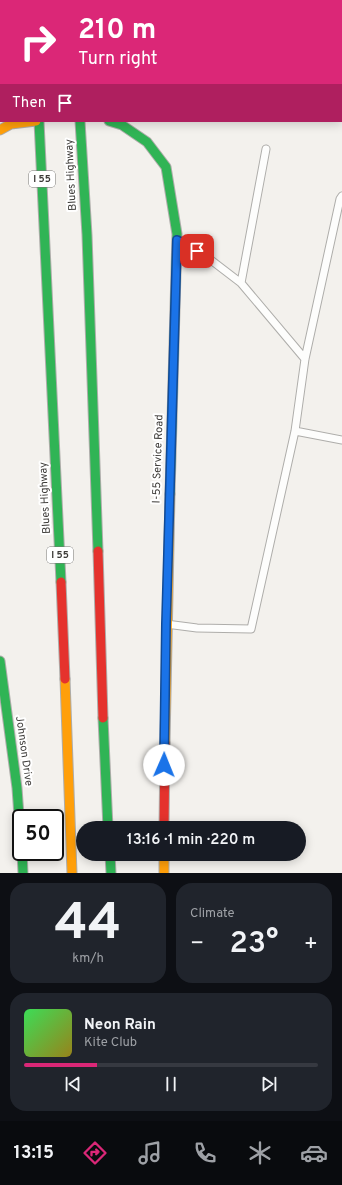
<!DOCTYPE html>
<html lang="en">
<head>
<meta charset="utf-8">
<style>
  body { margin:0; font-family:Overpass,sans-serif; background:#20242c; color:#f1f3f6; height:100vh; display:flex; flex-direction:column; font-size:15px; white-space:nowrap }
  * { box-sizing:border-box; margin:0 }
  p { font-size:13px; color:#9ea1a6 }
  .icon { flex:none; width:22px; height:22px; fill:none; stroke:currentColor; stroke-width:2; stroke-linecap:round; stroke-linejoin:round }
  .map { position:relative; height:873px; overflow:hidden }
  .side { display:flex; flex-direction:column; gap:10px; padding:10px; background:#0d0f14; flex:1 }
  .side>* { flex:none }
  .guide { position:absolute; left:0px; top:0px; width:342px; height:122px; box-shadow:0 2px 10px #0003; background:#db2777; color:#fff; overflow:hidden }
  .speed { position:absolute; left:12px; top:809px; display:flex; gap:8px; font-size:20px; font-weight:700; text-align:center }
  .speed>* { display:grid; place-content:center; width:52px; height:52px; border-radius:50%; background:#171b24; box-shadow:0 2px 10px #0003; line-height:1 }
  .speed .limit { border:2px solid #111; border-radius:6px; background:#fff; color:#111 }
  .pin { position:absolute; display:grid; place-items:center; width:34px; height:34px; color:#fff; margin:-17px; border-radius:8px; box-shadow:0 2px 6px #0006 }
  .me { position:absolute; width:44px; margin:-22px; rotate:1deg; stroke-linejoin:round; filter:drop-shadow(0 0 3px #0008) }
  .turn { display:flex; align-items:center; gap:14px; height:84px; padding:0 12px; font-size:18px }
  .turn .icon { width:52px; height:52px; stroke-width:2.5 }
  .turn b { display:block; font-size:28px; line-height:34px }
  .then { display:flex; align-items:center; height:38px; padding:0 12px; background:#0003; gap:8px; font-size:15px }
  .big { font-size:30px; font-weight:600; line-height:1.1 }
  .side .widget { flex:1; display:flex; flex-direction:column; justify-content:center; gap:6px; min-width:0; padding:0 14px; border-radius:16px; background:#20242c }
  .side .dial { align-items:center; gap:0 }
  .dial b { font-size:52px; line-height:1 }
  .song { display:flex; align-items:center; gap:12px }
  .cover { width:48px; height:48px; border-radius:6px; background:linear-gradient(135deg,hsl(130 70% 55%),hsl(50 70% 35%)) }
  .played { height:4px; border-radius:2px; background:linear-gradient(90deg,#db2777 25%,#363941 25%) }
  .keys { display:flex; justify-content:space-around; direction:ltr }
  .heat { display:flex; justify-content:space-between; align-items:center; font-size:22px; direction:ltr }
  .side .tiles { flex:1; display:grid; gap:10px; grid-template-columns:1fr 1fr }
  .widget:last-child { grid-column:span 2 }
  .trip { position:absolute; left:76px; top:821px; width:230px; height:40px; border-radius:20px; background:#171b24; box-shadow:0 2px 10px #0003; font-weight:600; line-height:40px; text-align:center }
  .menu { display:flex; height:64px; justify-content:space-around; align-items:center; background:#090b0e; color:#9ea1a6 }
  .menu .icon { width:28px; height:28px }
  .menu .on { color:#db2777 }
  .menu b { font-size:18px; color:#f1f3f6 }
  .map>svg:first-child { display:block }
</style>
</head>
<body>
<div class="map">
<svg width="342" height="873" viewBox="0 0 342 873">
  <rect width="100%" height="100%" fill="#f3f1ed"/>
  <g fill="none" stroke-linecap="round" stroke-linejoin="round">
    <g stroke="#aeadaa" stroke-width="9">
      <path id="lane" d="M 178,240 L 207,257 L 241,283 L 305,359
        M 241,283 L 266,149
        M 295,431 L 342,440
        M 166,624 L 197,628 L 251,629 L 295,431 L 305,359 L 340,199 L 342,196"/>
    </g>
    <g stroke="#aeadaa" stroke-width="15">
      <path id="street" d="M 112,0 L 112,1
        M 277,0 L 278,1
        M 341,22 L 342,22"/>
    </g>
    <g stroke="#aeadaa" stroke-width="11">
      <path id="fast" d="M 33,0 L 34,1
        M 73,0 L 74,1
        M 39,121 L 61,582
        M 80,121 L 87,235 L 98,551
        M 109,121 L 122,125 L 147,142 L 166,167 L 177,234 L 170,494
        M 0,661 L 17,788 L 21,844
        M 103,718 L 108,828
        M 22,852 L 23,873
        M 110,854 L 111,873"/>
    </g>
    <g stroke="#aeadaa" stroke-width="11">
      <path id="slow" d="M 0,130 L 11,124 L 36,121
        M 65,679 L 72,873
        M 165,743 L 170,494
        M 164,854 L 164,873"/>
    </g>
    <g stroke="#aeadaa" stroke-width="11">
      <path id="jam" d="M 98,551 L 103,718
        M 61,582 L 65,679
        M 164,828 L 165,743"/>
    </g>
    <use href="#lane" stroke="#fdfdfc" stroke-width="7"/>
    <use href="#street" stroke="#fdfdfc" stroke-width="13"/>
    <use href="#fast" stroke="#30b455" stroke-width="9"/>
    <use href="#slow" stroke="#ff9f0a" stroke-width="9"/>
    <use href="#jam" stroke="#e5322d" stroke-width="9"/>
    <path stroke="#c8c7c7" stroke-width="3" stroke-dasharray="7 7" stroke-linecap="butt" d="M 221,0 L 222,1
      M 341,93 L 342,94"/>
  </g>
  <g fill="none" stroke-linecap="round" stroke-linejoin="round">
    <g stroke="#114b97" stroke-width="10">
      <path id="route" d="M 164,765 L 166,624 L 177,240 L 197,251"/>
    </g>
    <use href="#route" stroke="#1a73e8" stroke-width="7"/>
  </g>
  <g text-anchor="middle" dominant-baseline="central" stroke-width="4" stroke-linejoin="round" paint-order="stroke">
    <g fill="#fff" stroke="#777674" stroke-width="1">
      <rect x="29" y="171" width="26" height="16" rx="3"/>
      <rect x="47" y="547" width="26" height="16" rx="3"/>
    </g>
    <g font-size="10" font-weight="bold" fill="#3d3b38">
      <text x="42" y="179">I 55</text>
      <text x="60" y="555">I 55</text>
    </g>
    <g font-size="11" fill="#3d3b38" stroke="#fff">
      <text transform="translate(71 175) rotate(-93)">Blues Highway</text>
      <text transform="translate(158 459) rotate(-88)">I-55 Service Road</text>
      <text transform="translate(45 498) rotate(-93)">Blues Highway</text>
      <text transform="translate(24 751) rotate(82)">Johnson Drive</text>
    </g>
  </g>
</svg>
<div class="speed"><div class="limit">50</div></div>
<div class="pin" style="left:197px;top:251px;background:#d93025"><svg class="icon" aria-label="arrive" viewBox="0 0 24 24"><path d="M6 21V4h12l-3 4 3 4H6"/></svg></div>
<svg class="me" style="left:164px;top:765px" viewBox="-20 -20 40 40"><circle r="19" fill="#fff"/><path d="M0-13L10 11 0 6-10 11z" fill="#1a73e8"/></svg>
<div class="trip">13:16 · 1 min · 220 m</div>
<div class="guide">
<div class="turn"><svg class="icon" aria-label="right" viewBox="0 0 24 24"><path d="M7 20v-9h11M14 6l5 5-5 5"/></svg><div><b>210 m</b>Turn right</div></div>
<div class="then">Then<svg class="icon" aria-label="arrive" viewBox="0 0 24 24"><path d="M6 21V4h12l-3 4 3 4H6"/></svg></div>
</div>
</div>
<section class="side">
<div class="tiles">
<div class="widget dial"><b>44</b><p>km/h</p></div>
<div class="widget"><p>Climate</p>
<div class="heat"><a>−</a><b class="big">23°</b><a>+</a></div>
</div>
<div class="widget">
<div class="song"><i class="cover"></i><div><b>Neon Rain</b><p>Kite Club</p></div></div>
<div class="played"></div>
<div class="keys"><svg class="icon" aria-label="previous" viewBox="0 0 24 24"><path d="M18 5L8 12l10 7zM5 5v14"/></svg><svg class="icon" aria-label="pause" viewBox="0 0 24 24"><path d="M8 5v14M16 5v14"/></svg><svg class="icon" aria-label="next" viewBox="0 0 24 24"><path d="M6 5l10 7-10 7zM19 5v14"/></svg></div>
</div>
</div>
</section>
<nav class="menu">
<b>13:15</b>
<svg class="icon on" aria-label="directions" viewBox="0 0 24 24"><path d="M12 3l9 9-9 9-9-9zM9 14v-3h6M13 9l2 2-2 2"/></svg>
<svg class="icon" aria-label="music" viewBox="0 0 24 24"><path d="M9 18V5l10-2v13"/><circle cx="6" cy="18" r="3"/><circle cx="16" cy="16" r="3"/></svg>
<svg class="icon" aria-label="phone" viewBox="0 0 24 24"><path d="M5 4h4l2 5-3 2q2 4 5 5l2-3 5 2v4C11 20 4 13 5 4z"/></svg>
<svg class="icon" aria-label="climate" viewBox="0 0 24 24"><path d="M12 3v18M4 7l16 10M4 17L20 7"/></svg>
<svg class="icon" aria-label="car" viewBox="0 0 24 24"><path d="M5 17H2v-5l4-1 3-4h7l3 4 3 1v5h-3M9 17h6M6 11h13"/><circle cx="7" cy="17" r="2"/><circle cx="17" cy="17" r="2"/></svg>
</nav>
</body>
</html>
